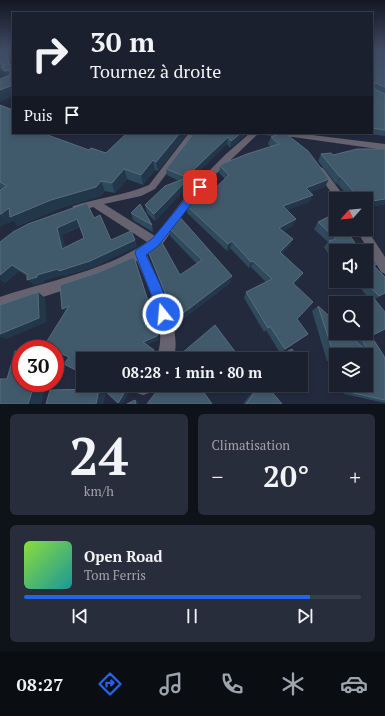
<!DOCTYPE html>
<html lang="fr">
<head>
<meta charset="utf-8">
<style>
  body { margin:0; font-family:"PT Serif",serif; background:#272d3a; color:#f1f3f6; height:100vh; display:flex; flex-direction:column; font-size:15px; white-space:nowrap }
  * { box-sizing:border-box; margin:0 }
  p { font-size:13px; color:#9fa3aa }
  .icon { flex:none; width:22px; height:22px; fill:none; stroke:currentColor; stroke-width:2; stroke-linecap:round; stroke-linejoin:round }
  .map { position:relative; height:404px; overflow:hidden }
  .drawer { display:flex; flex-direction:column; gap:10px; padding:10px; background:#0e1219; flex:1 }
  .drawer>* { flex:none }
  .top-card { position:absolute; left:12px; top:12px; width:361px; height:122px; border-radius:0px; box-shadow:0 2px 6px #0003,0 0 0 1px #383e4a; background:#1a202e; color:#f1f3f6; overflow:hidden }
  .needle { width:26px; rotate:243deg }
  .tools { position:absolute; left:329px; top:192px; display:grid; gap:8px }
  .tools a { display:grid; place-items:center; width:44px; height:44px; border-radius:0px; background:#1a202e; box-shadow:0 2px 6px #0003,0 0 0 1px #383e4a; font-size:20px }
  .speed { position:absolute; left:12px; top:340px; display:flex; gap:8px; font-size:20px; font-weight:700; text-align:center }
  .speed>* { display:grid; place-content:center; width:52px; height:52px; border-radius:50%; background:#1a202e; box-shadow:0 2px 6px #0003,0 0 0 1px #383e4a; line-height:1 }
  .speed .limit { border:6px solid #d22; background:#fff; color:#111 }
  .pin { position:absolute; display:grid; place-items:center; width:34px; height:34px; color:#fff; margin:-17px; border-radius:8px; box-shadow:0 2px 6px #0006 }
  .me { position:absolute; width:44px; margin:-22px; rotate:343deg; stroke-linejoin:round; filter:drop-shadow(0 0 3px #0008) }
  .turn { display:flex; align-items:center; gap:14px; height:84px; padding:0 12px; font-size:18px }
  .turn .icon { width:52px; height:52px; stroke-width:2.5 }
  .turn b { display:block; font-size:28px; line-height:34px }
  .then { display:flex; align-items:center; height:38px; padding:0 12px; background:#0003; gap:8px; font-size:15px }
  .big { font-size:30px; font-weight:700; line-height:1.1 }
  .drawer .tile { flex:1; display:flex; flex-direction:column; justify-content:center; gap:6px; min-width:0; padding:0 14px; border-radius:6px; background:#272d3a }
  .drawer .dial { align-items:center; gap:0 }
  .dial b { font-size:52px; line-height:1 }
  .song { display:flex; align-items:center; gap:12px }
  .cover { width:48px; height:48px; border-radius:6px; background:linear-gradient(135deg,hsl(90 70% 55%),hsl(180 70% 35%)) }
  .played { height:4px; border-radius:2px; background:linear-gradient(90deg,#2563eb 85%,#383e4a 85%) }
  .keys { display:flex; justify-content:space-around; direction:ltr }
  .heat { display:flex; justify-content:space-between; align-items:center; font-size:22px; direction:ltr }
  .drawer .tiles { flex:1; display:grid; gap:10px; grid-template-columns:1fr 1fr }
  .tile:last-child { grid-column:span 2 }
  .trip { position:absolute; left:76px; top:352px; width:232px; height:40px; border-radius:0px; background:#1a202e; box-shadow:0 2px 6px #0003,0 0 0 1px #383e4a; font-weight:700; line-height:40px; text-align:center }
  .dock { display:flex; height:64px; justify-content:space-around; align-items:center; background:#0a0d12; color:#9fa3aa }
  .dock .icon { width:28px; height:28px }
  .dock .active { color:#2563eb }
  .dock b { font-size:18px; color:#f1f3f6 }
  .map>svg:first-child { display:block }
</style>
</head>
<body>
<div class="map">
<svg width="385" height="404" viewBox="0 0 385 404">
  <rect width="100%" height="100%" fill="#232a3e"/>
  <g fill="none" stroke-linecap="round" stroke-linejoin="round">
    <path fill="#66626f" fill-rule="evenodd" d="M 189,133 L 197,133 L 155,189 L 141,196 L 104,204 L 155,236 L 194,186 L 226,154 L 250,133 L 259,133 L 216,174 L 193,200 L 164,242 L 147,255 C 158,280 184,333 173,359 L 156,359 C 169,328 149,290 137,261 L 101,278 L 0,311 L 0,297 C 50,280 103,272 147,242 L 93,207 L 77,213 L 73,212 L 72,209 L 73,206 C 98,198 125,195 149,185 Z
      M 261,133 L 296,133 L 385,144 L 385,150 L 293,137 L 265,135 Z
      M 320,167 L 323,168 L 346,199 L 336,200 L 316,170 Z
      M 366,228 L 385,257 L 385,274 L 381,272 L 356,229 L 366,229 Z
      M 136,385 L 153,385 L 149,393 L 143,395 L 137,393 L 135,387 Z"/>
  </g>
  <path fill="#2f4a5d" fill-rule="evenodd" d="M 0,50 L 11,60 L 12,65 L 7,76 L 5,72 L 0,69 Z
    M 372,50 L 385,50 L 385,136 L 363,133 L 372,133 Z
    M 0,105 L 13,133 L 89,150 L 106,153 L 127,133 L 188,133 L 158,171 L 155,170 L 143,185 L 127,179 L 115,193 L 105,191 L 100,196 L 58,209 L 18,226 L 13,220 L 9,223 L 8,222 L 0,227 L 2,189 L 0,188 Z
    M 207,133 L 248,133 L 230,148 L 227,144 L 191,179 L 191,183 L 155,221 L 147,213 L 145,205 L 179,181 L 167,175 L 166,169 Z
    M 283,133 L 325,187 L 310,192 L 313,195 L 309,202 L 287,210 L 293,226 L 283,231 L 293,239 L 290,245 L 281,254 L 299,279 L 294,284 L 297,319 L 308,334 L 280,353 L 266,330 L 264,332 L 244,298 L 246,292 L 266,282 L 251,267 L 249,268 L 230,248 L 227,251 L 187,213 L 187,206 L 210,193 L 225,179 L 219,173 L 220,166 L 271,147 L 268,144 L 271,137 Z
    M 325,133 L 336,133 L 335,135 Z
    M 321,154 L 385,204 L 366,208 L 366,199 L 350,199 L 337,183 L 336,184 L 318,161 Z
    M 131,213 L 152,225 L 153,232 L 133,220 Z
    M 94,218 L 111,240 L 135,240 L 137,246 L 94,267 L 64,276 L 63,275 L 44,280 L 44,282 L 34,285 L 27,276 L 19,271 L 5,283 L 0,279 L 0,242 ZM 80,227 L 84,238 L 65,247 L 62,235 Z
    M 318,222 L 349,230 L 336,251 L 336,265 L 330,257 L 324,247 L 328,242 L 314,229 Z
    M 169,228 L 232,276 L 230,283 L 179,322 L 170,308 L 149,255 L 147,248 L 180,275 L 197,264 L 170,236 Z
    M 366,252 L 377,264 L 375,266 L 385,293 L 375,299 L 371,336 L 385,361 L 385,403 L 344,394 L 343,385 L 366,385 L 366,355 L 336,355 L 336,361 L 327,361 L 312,311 L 318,306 L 336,333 L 366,333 L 368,297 L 354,281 L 366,281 Z
    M 258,385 L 266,385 L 282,404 L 243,404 Z
    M 284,385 L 301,385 L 293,390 L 287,391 Z"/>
  <path fill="#23374b" d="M 13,50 L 13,59 L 11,60 L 13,70 L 9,65 L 7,51 Z
    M 10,70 L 13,77 L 9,80 L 4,71 Z
    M 13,85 L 13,96 L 0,102 L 0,90 Z
    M 180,133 L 188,133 L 158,171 L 156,162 Z
    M 241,133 L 248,133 L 230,148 L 231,141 Z
    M 228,137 L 227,144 L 191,179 L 191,183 L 155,221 L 154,214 L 186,181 L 186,177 Z
    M 153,160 L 155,170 L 143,185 L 141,175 Z
    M 124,169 L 127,179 L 115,193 L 112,183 Z
    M 340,177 L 341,177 L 337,183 L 336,184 Z
    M 329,179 L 325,187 L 302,195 L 306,188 Z
    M 101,181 L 105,191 L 100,196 L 58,209 L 18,226 L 13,220 L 9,223 L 1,214 L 9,208 L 51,200 Z
    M 313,195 L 309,202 L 280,213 L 283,206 Z
    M 385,199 L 385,204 L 366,208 L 366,202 Z
    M 0,214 L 8,222 L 0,227 Z
    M 77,219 L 81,226 L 62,235 L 67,255 L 62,249 L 57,228 Z
    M 296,219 L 293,226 L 276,235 L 279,228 Z
    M 293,239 L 290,245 L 277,259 L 280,252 Z
    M 135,240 L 137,246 L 94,267 L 64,276 L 63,275 L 44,280 L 44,282 L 34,285 L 27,280 L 37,275 Z
    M 232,241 L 230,248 L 227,251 L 228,244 Z
    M 134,257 L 159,333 L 158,340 L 145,346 L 143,342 Z
    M 253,261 L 251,267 L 249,268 L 251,262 Z
    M 12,265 L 19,271 L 5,283 L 0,279 L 0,275 Z
    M 303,273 L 299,279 L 289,288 L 293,283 Z
    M 232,276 L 230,283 L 179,322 L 178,317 Z
    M 38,292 L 45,298 L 47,322 L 6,339 L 0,337 L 0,334 Z
    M 69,306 L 68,314 L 62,309 Z
    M 154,350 L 156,354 L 155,359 L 153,357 Z
    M 32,383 L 44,383 L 43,390 L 45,390 L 41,404 L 28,404 Z
    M 129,385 L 134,385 L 122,404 L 118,403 Z
    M 99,389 L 106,391 L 104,404 L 96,404 Z
    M 135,400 L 138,401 L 139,404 L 136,404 Z"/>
  <path fill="#415a6b" stroke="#576d7e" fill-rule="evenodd" d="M 0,50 L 13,50 L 7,51 L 9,65 L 13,65 L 13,85 L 0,90 L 0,79 L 10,75 L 10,70 L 4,71 L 2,66 L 5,66 L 0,63 Z
    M 372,50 L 385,50 L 385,87 L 376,83 L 374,84 L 374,89 L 385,94 L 385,130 L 372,128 Z
    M 0,105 L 13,110 L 13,133 L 42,133 L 89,150 L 91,148 L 106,153 L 127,133 L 180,133 L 156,162 L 153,160 L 141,175 L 124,169 L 112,183 L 101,181 L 96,187 L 51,200 L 10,217 L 9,208 L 1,214 L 0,214 L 0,190 L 7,186 L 0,182 Z
    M 194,133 L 201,133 L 206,135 L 207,133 L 241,133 L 231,141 L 228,137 L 186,177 L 166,169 Z
    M 283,133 L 285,133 L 308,151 L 329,179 L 306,188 L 313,195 L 283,206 L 296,219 L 279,228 L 293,239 L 280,252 L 303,273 L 293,283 L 313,302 L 297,319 L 308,334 L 285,349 L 270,326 L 268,328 L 246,292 L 272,279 L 253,261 L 251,262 L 232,241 L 228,244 L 187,206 L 207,192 L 210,193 L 229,175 L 220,166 L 222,164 L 247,154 L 279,144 L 271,137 Z
    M 357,149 L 385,149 L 385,199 L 366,202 L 366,199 L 360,199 L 341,177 L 340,177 L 321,154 L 331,153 L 333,155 Z
    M 191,176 L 154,214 L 145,205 L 165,186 Z
    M 87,203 L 94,218 L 100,215 L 111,240 L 131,231 L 135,240 L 90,261 L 59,271 L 58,269 L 37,275 L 37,277 L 27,280 L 27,274 L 12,265 L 0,275 L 0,242 L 13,232 L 28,224 ZM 77,219 L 84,238 L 62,249 L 57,228 Z
    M 140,204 L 152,225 L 131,213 Z
    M 178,215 L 232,276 L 178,317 L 169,302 L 147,248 L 160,239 L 180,275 L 202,260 L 169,228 Z
    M 332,215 L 336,219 L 336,229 L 347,229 L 349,230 L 347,231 L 360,251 L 336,251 L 336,252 L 335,251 L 329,241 L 336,239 L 318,222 Z
    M 366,252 L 377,264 L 374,266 L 385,277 L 385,293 L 379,296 L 365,281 L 366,281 Z
    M 134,257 L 157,329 L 157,336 L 143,342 L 154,350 L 153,357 L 164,358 L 166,359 L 83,359 L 83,374 L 64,364 L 69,357 L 55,351 L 55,349 L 51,349 L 44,346 L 69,306 L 62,309 L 60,285 L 97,273 Z
    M 38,292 L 39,318 L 0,334 L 0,305 Z
    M 372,296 L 385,312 L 385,329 L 371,336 L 384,356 L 385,361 L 385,400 L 353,393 L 352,385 L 366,385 L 366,355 L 336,355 L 336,358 L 335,358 L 318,306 L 336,322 L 336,333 L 347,333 L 370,354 L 358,333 L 366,333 L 366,303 L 354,303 Z
    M 215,325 L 236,353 L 230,359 L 175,359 Z
    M 38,347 L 38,349 L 28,349 Z
    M 292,349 L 298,359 L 277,359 L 276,357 Z
    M 21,350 L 21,383 L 32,383 L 31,388 L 33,388 L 28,404 L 0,404 L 0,379 L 7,379 L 15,351 Z
    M 301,365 L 308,377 L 306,382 L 293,390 L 290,385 L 301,385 Z
    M 104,385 L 129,385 L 118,403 L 104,390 L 112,389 Z
    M 157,385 L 203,385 L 200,387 L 212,404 L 147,404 L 160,387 Z
    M 260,385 L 266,385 L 282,404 L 246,404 Z
    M 99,389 L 96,404 L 46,404 L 50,390 Z
    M 135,400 L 136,404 L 127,404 Z"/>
  <linearGradient id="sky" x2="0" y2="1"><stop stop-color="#131722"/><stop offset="0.47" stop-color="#3f4a63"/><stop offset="1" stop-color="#3f4a63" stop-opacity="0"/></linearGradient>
  <rect width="385" height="106" fill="url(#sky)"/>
  <path fill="#2563eb" stroke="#184099" d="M 200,184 L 204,187 L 203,189 L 159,245 L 146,255 C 152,268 173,306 168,319 L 163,320 L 159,319 L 155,304 L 135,253 L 136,250 L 152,239 L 197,185 Z"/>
</svg>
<div class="tools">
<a><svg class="needle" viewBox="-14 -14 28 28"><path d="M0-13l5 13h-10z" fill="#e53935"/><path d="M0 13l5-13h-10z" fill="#9fa3aa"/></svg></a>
<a><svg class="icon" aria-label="sound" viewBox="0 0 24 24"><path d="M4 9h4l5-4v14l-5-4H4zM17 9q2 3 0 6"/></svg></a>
<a><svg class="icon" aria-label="search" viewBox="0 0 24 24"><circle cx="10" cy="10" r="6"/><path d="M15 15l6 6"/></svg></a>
<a><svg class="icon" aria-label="layers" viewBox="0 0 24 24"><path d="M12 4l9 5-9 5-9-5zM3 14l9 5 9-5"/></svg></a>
</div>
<div class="speed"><div class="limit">30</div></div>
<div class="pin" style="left:200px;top:187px;background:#d93025"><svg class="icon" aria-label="arrive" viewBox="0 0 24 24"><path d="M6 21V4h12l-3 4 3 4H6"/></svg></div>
<svg class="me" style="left:163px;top:314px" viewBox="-20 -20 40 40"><circle r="17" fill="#2563eb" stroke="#fff" stroke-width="3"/><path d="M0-11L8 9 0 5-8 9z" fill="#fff"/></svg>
<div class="trip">08:28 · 1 min · 80 m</div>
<div class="top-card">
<div class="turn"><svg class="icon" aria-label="right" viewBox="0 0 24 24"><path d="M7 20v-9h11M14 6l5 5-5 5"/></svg><div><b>30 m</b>Tournez à droite</div></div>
<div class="then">Puis<svg class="icon" aria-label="arrive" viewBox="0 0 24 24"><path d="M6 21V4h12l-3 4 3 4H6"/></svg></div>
</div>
</div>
<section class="drawer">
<div class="tiles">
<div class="tile dial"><b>24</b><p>km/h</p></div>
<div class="tile"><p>Climatisation</p>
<div class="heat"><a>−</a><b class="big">20°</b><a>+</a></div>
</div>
<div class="tile">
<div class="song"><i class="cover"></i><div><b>Open Road</b><p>Tom Ferris</p></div></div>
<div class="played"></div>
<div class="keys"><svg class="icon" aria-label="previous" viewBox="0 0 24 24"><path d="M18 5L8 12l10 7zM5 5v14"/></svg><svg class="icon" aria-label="pause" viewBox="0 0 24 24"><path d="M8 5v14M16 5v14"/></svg><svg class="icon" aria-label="next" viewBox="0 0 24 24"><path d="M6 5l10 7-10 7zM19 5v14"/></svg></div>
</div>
</div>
</section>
<nav class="dock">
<b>08:27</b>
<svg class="icon active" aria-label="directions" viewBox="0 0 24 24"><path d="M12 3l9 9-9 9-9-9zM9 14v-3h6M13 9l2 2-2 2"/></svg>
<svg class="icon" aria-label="music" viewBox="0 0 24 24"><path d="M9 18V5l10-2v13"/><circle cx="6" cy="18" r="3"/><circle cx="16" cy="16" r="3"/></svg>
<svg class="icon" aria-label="phone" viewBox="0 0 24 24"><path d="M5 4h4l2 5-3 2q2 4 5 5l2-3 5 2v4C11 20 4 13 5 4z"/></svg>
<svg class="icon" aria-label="climate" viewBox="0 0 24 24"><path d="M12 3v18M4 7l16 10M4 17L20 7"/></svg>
<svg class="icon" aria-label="car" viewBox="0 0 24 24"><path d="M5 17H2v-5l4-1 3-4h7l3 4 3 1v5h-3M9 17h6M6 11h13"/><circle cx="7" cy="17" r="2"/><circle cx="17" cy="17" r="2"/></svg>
</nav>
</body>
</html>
